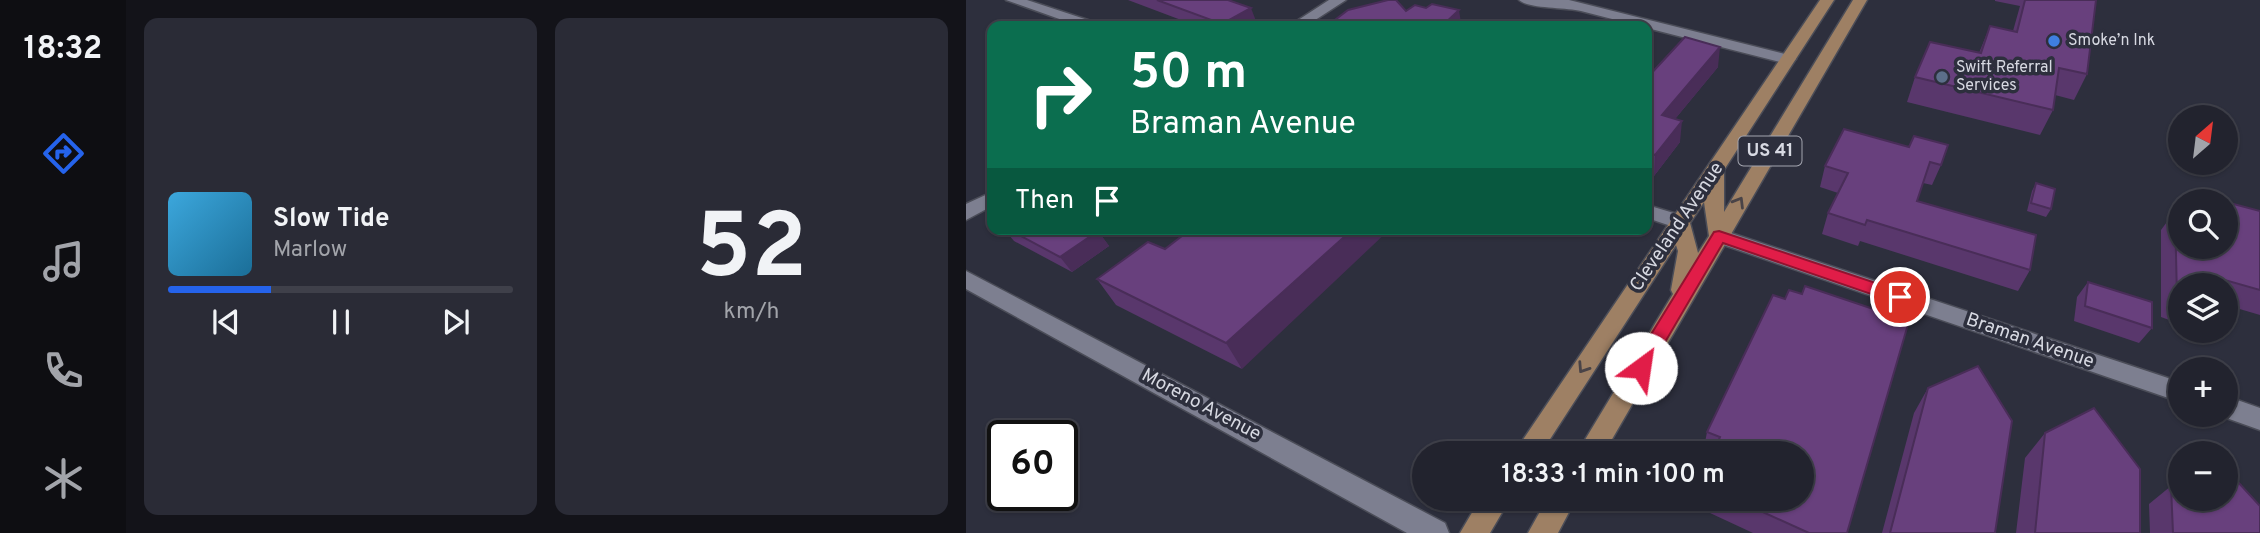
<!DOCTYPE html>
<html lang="en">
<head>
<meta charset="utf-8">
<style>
  body { margin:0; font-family:Overpass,sans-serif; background:#2a2b36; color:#f1f3f6; height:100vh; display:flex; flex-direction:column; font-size:26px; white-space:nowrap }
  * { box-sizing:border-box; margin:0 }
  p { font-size:23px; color:#a2a4aa }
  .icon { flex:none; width:38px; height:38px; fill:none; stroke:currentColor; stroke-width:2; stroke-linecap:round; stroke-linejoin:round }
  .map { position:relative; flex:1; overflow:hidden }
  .sheet { display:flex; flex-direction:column; gap:18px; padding:18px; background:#131319; width:840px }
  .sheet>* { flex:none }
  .top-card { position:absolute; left:21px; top:21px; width:665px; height:214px; border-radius:14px; box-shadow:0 2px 5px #0004,0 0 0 2px #3f404a; background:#0b6e4f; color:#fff; overflow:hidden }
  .needle { width:46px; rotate:28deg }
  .tools { position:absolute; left:1202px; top:105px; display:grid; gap:14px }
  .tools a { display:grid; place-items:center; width:70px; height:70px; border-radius:50%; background:#22232e; box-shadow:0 2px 5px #0004,0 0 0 2px #3f404a; font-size:35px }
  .speed { position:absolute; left:21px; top:420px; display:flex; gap:14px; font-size:35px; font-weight:700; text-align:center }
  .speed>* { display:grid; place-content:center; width:91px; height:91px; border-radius:50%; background:#22232e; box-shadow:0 2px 5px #0004,0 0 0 2px #3f404a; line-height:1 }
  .speed .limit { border:4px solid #111; border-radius:10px; background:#fff; color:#111 }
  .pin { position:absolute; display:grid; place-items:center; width:60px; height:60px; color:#fff; margin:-30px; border:4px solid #fff; border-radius:50%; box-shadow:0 2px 7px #0007 }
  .me { position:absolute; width:77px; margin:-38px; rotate:31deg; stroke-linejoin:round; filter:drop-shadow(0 0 5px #0008) }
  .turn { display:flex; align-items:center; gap:24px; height:147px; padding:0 28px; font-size:32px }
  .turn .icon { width:91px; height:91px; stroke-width:2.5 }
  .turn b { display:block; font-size:49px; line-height:60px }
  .then { display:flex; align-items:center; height:66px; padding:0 28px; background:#0003; gap:14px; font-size:26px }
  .sheet .tile { flex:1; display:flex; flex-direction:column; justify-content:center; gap:10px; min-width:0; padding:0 24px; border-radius:14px; background:#2a2b36 }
  .sheet .dial { align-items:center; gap:0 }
  .dial b { font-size:91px; line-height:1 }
  .song { display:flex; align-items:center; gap:21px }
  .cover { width:84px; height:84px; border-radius:10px; background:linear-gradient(135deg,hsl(200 70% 55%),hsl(200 70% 35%)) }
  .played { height:7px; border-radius:4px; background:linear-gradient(90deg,#2563eb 30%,#3f404a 30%) }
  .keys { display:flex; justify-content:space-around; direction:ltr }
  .sheet .tiles { flex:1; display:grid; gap:18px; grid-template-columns:repeat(2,1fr) }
  .trip { position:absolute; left:446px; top:441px; width:402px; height:70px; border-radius:35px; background:#22232e; box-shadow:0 2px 5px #0004,0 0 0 2px #3f404a; font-weight:600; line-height:70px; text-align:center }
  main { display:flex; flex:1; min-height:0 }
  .dock { display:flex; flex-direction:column; width:126px; justify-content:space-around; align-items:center; background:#0e0e12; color:#a2a4aa }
  .dock .icon { width:49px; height:49px }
  .dock .selected { color:#2563eb }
  .dock b { font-size:32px; color:#f1f3f6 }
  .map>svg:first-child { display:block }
</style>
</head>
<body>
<main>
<nav class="dock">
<b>18:32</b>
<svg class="icon selected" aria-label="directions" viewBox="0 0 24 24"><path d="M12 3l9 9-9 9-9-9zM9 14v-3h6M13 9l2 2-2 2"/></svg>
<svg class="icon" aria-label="music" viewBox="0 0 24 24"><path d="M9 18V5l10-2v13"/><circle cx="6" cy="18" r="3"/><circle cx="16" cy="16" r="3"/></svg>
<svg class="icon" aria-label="phone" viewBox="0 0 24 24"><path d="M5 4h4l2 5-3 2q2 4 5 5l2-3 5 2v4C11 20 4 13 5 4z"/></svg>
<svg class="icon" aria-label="climate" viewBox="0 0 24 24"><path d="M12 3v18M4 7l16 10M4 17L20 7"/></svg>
</nav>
<section class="sheet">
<div class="tiles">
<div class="tile">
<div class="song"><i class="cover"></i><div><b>Slow Tide</b><p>Marlow</p></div></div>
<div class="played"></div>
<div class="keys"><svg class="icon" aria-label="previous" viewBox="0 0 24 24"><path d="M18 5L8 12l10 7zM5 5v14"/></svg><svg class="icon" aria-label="pause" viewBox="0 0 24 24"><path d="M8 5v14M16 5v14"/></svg><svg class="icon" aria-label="next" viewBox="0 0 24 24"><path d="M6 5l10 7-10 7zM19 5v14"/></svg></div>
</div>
<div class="tile dial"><b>52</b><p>km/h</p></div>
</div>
</section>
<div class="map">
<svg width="1294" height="533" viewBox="0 0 1294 533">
  <rect width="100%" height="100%" fill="#2d2f3d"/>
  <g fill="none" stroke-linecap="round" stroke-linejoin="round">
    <g stroke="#4b4d58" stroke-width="3">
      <path id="street" d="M 40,0 L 61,0 L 131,23 L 133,26 L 113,26 Z
        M 363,0 L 380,0 L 340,26 L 323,26 Z
        M 553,0 L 603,0 L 827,56 L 830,59 L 822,64 C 752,46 684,29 615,11 C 600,7 563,9 553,0 Z
        M 26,192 L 26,206 L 0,220 L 0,204 Z
        M 681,205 L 721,217 L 724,222 L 721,227 L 714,229 L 681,218 Z
        M 753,229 L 1214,382 L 1214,402 L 746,241 L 743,236 L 746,231 Z
        M 0,271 L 479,523 L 483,533 L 441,533 L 0,289 Z
        M 1260,396 L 1294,408 L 1294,430 L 1252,415 L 1260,415 Z"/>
    </g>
    <g stroke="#4b4d58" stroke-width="3">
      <path id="primary" d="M 854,0 L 868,0 L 758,170 L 758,212 L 887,0 L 901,0 L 638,453 L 611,453 L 707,294 L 705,290 L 712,251 L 710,245 L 575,453 L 548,453 ZM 738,202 L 743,236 L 732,253 L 724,223 Z
        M 514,499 L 544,499 L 524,533 L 494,533 Z
        M 581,499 L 610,499 L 592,533 L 562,533 Z"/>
    </g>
    <use href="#street" fill="#7d7f90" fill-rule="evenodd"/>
    <use href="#primary" fill="#9e8064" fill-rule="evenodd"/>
  </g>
  <path fill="#59376c" d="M 162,0 L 262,0 L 290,21 L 281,26 L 231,26 Z
    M 1029,0 L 1130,0 L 1121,74 L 1108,100 L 1089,95 L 1087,110 L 1074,135 L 941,102 L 949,77 L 1013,53 L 1024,26 L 1047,31 L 1054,6 L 1029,1 Z
    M 752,67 L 709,119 L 714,142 L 688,176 L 681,174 L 681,78 Z
    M 943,147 L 975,165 L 966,185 L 957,183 L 951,201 L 1064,270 L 1052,291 L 894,241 L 892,246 L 856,234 L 862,213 L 872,193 L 854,187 L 859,166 Z
    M 1070,183 L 1085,209 L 1080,217 L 1061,211 L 1066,191 Z
    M 1209,211 L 1214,247 L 1294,211 L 1294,315 L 1260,305 L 1260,285 L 1214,285 L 1214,324 L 1195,317 L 1195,230 Z
    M 38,229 L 132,229 L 131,230 L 143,246 L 106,272 L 48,241 Z
    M 225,229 L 276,369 L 150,305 L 131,279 L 199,249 Z
    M 1122,282 L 1186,328 L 1173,343 L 1108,321 L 1111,297 Z
    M 807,295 L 881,533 L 787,533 L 744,513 L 747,499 L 836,499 L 836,453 L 737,453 L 741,432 Z
    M 962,388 L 1029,533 L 916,533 L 948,413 Z
    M 1079,433 L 1174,533 L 1050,533 L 1059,458 Z
    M 1205,486 L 1294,533 L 1184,533 L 1183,504 Z"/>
  <path fill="#492d58" d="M 285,8 L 290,21 L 281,26 L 257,26 L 256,24 Z
    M 493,10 L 495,23 L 491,26 L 476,26 Z
    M 754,47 L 752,67 L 695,136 L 696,115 Z
    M 716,121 L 714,142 L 688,176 L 689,155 Z
    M 387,229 L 424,229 L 276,369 L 260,343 Z
    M 132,231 L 143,246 L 106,272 L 94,257 Z"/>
  <path fill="#68407d" stroke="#492d58" stroke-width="2" d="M 191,0 L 262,0 L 285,8 L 256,24 Z
    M 422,0 L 430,0 L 440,11 L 449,5 L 460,8 L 466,4 L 493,10 L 476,26 L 361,26 L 382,10 Z
    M 1059,0 L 1130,0 L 1121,74 L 1093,68 L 1087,110 L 949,77 L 964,42 L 1015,53 L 1024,26 L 1051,32 Z
    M 719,37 L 754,47 L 696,115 L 716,121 L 689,155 L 681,152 L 681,78 Z
    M 878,129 L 943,147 L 948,136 L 982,145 L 975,165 L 964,162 L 951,201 L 1070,235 L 1064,270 L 901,220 L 899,225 L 862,213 L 882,173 L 859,166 Z
    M 1070,183 L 1089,189 L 1085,209 L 1065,203 Z
    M 1260,202 L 1294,211 L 1294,290 L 1238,274 L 1238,285 L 1214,285 L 1214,299 L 1211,298 L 1209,211 L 1214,212 L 1214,247 L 1260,247 Z
    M 42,229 L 129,229 L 132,231 L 94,257 Z
    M 225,229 L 387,229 L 260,343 L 131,279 L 182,242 L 199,249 Z
    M 1122,282 L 1186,302 L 1186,328 L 1119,306 Z
    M 839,286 L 943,321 L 881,533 L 843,533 L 768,499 L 836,499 L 836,453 L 758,453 L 749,449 L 754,437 L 741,432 L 807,295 L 819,299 L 823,290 L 836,294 Z
    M 1012,366 L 1046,421 L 1029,533 L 924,533 L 962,388 Z
    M 1128,408 L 1174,469 L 1174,533 L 1069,533 L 1079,433 Z
    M 1260,469 L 1294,506 L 1294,533 L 1207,533 L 1205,486 L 1214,481 L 1214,499 L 1260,499 Z"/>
  <defs><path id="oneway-chevron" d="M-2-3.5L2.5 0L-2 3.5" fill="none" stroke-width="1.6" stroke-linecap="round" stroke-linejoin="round" transform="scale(1.75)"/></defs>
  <g stroke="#494347">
    <use href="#oneway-chevron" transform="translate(773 202) rotate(-59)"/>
    <use href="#oneway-chevron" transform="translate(617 368) rotate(123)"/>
  </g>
  <path fill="#e11d48" stroke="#92132f" stroke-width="2" d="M 753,231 L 940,293 L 943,297 L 934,304 L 757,243 L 681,373 L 675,375 L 668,373 L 666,368 L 668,362 L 748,232 Z"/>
  <circle fill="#3f7fe0" stroke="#2d2f3d" stroke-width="2.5" cx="1088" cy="41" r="7"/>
  <circle fill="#5c6f8a" stroke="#2d2f3d" stroke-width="2.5" cx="976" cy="77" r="7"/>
  <g text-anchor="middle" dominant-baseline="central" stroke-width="7" stroke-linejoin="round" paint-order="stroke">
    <g font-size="16" fill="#d7d9e2" stroke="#2d2f3d" text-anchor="start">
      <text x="1102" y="41">Smoke’n Ink</text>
      <text x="990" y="68">Swift Referral<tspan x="990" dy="18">Services</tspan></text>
    </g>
    <rect fill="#2d2f3d" stroke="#a4a6b0" stroke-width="2" x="772.5" y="136.5" width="63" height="29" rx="5"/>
    <g font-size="18" font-weight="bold" fill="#d7d9e2">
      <text x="804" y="151">US 41</text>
    </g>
    <g font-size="19" fill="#d7d9e2" stroke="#2d2f3d">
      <text transform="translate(711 227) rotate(-56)">Cleveland Avenue</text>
      <text transform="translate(1064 341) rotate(19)">Braman Avenue</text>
      <text transform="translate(235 405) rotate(28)">Moreno Avenue</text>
    </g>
  </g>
</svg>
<div class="tools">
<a><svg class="needle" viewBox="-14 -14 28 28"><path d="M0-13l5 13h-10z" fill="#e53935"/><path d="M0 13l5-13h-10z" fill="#a2a4aa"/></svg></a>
<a><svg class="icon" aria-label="search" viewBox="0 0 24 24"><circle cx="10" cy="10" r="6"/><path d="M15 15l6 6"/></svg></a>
<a><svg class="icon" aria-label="layers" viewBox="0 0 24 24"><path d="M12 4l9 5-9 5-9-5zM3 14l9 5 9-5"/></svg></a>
<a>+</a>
<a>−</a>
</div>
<div class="speed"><div class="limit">60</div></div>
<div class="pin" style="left:934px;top:297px;background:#d93025"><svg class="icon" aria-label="arrive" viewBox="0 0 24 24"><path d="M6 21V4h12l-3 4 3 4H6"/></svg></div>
<svg class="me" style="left:675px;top:368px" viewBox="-20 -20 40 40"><circle r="19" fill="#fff"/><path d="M0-13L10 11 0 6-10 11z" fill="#e11d48"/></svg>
<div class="trip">18:33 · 1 min · 100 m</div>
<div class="top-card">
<div class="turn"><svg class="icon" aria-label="right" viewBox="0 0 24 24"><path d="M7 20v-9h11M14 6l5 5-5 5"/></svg><div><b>50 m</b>Braman Avenue</div></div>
<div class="then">Then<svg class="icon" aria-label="arrive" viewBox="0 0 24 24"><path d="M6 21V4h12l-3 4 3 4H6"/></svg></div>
</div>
</div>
</main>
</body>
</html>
